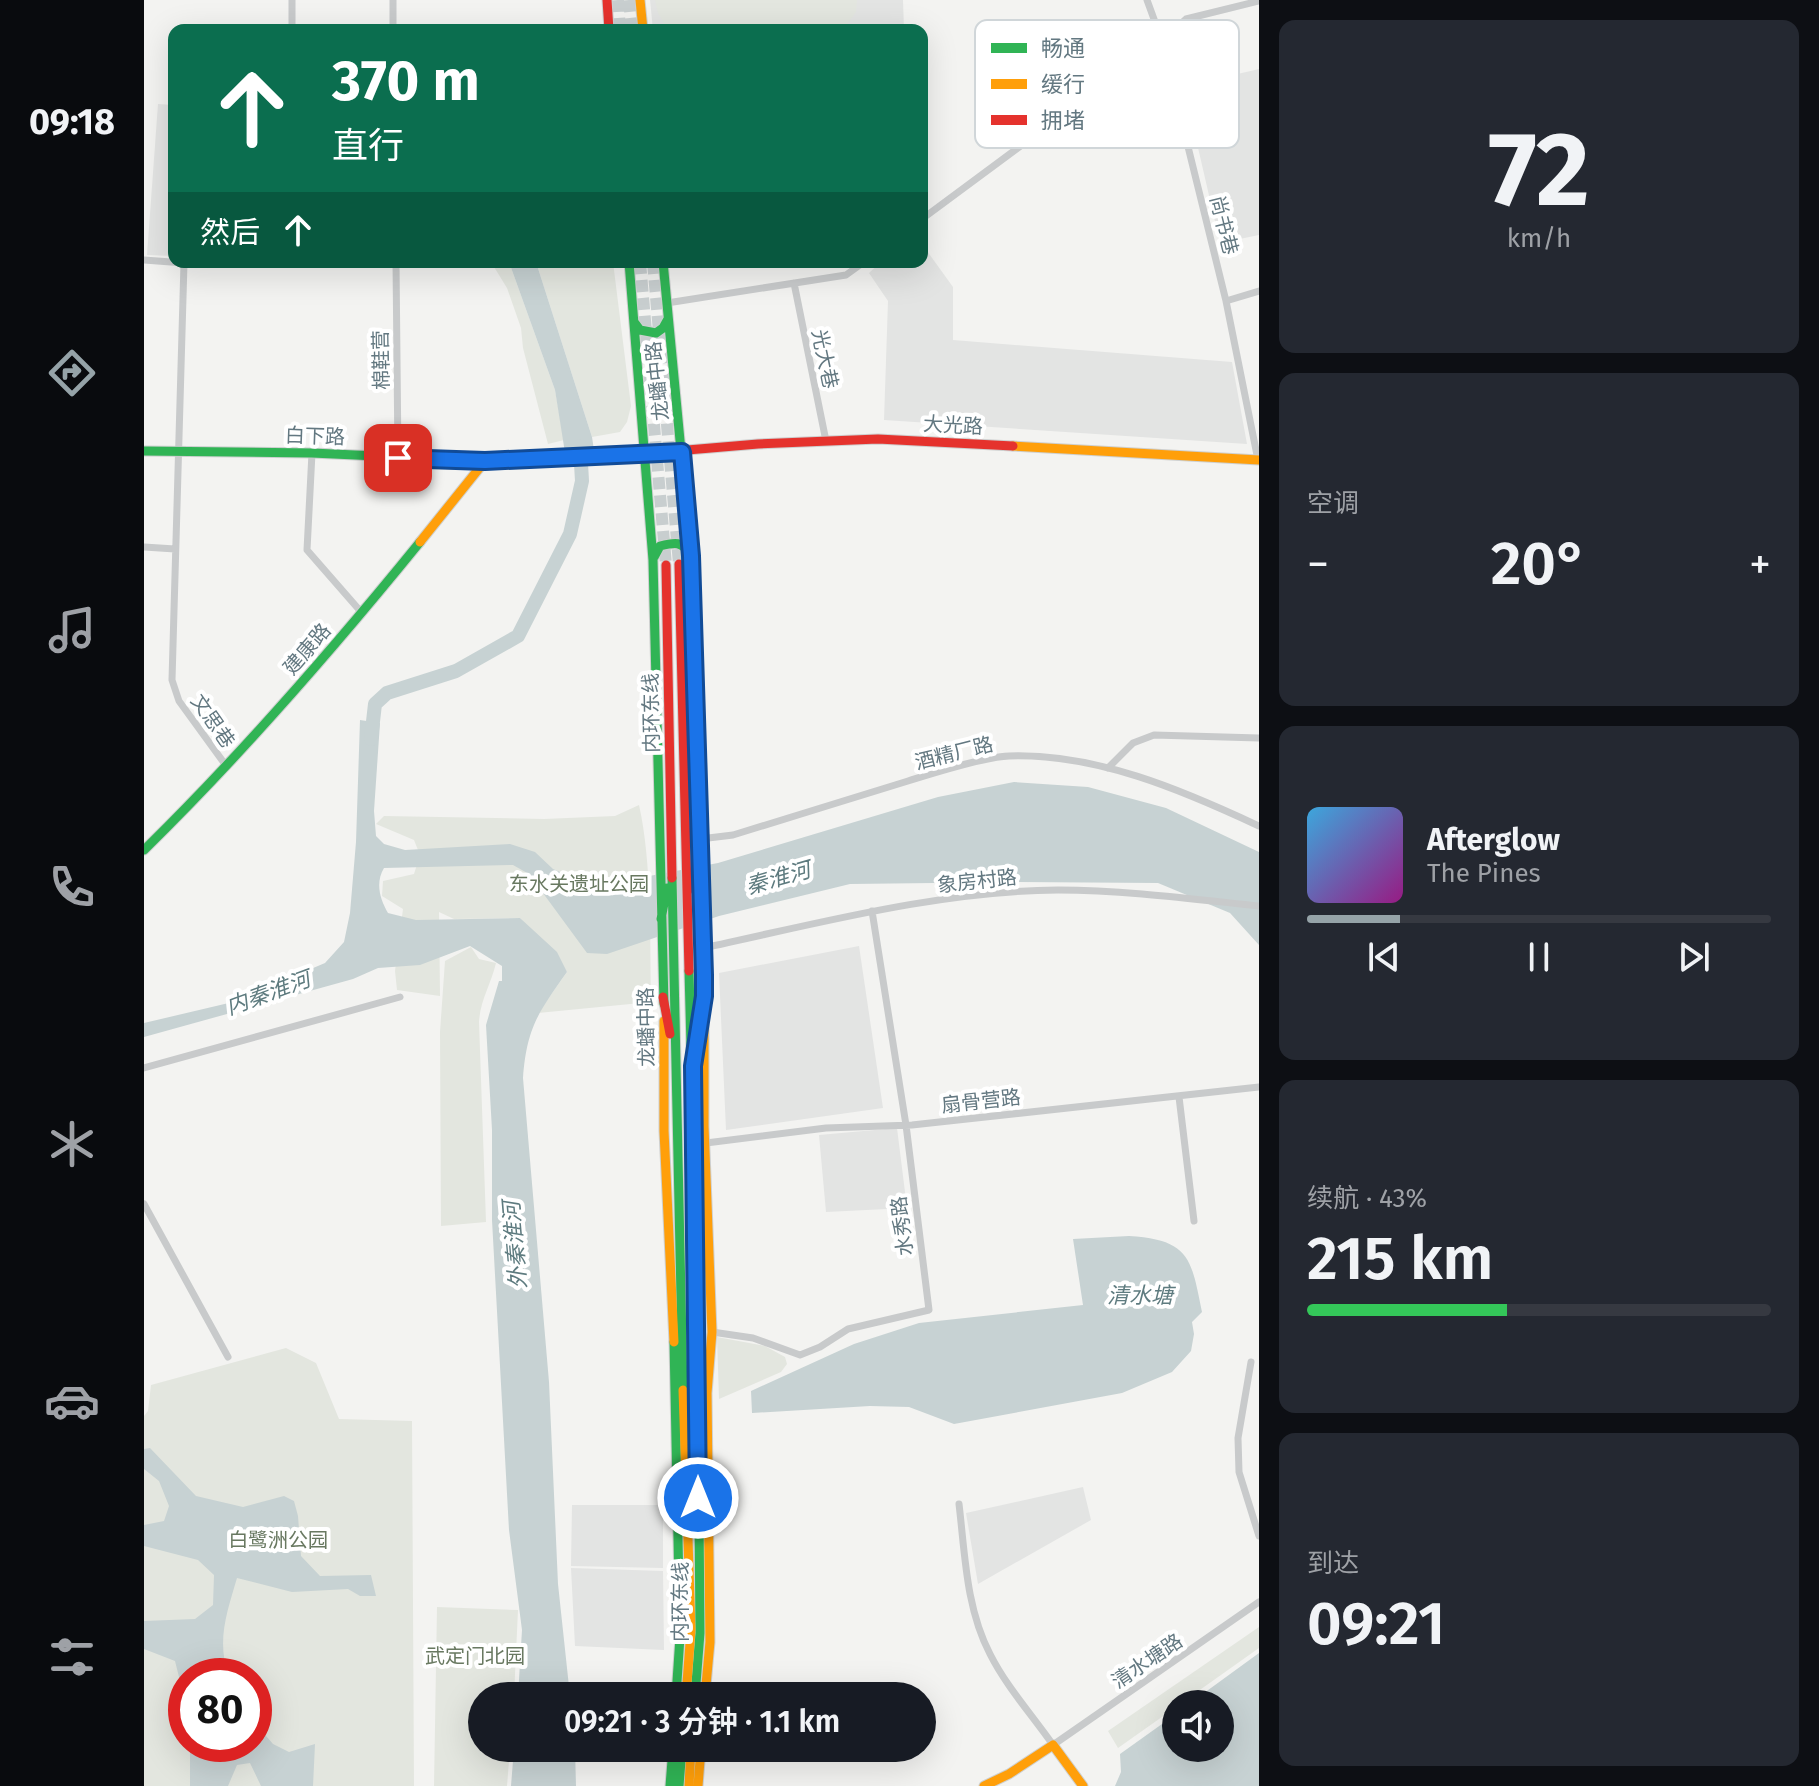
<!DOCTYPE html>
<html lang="zh">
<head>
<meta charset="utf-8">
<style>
  body { margin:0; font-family:"Fira Sans","Noto Sans SC",sans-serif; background:#242831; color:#f1f3f6; height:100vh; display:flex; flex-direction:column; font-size:30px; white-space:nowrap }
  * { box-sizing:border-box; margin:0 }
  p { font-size:26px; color:#9ea1a6 }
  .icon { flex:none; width:44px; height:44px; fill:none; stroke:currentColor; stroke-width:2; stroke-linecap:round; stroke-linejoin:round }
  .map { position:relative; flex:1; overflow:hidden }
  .side { display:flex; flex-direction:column; gap:20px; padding:20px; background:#0d0f14; width:560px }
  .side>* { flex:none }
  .hud { position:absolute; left:24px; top:24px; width:760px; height:244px; border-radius:16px; box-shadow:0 8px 32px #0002; background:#0b6e4f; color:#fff; overflow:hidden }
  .controls { position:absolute; left:1018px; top:1690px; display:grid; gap:16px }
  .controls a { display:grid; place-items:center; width:72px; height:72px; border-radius:50%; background:#171b24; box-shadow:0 8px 32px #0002; font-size:40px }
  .speed { position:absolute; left:24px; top:1658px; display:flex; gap:16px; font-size:40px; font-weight:700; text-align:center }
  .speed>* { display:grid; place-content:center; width:104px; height:104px; border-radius:50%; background:#171b24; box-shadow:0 8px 32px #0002; line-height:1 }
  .speed .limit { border:12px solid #d22; background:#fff; color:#111 }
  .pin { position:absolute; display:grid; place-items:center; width:68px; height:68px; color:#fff; margin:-34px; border-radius:16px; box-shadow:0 4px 12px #0006 }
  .me { position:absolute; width:88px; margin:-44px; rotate:0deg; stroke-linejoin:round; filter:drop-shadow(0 0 6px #0008) }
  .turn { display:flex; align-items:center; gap:28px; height:168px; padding:0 32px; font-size:36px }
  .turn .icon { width:104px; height:104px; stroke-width:2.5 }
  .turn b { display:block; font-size:56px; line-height:68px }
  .then { display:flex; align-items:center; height:76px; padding:0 32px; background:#0003; gap:16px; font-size:30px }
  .big { font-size:60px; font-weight:600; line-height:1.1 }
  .side .card { flex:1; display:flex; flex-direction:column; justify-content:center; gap:12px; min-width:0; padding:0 28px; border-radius:16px; background:#242831 }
  .side .dial { align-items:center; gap:0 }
  .dial b { font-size:104px; line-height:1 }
  .song { display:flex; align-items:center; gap:24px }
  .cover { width:96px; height:96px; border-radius:12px; background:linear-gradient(135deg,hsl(200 70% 55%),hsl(310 70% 35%)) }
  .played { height:8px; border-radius:4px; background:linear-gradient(90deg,#95a3a8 20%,#363941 20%) }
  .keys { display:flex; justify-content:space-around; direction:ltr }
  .heat { display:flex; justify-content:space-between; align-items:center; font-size:44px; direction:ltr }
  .charge { height:12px; border-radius:6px; background:linear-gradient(90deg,#34c759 43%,#363941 0) }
  .trip { position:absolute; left:324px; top:1682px; width:468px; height:80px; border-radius:40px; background:#171b24; box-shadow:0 8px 32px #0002; font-weight:600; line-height:80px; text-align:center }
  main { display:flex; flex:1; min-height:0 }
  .menu { display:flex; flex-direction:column; width:144px; justify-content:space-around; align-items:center; background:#090b0e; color:#9ea1a6 }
  .menu .icon { width:56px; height:56px }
  .menu .current { color:#95a3a8 }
  .menu b { font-size:36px; color:#f1f3f6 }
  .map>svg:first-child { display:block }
</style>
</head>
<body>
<main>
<nav class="menu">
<b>09:18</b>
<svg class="icon current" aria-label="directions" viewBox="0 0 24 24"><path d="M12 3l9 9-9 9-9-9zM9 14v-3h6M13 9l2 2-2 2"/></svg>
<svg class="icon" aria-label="music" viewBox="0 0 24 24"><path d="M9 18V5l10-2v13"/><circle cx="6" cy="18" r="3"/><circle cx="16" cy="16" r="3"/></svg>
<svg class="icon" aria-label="phone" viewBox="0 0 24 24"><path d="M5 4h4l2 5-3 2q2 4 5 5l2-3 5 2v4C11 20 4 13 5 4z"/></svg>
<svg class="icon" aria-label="climate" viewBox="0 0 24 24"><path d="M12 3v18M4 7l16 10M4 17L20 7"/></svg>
<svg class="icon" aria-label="car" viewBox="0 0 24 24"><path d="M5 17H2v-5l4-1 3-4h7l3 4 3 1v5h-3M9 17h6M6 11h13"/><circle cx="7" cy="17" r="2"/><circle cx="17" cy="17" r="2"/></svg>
<svg class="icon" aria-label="filters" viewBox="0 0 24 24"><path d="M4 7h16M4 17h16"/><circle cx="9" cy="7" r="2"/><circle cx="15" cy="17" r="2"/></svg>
</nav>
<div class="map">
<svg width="1115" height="1786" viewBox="0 0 1115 1786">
  <rect width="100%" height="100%" fill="#f3f3f1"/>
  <path fill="#e3e4e3" d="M 506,0 L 759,0 L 760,30 L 509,30 Z
    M 1115,69 L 1115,235 L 1076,243 L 1052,139 L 1095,127 L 1085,76 Z
    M 14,104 L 30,105 L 30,256 L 3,255 Z
    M 778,244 L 809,287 L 809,340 L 1088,362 L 1103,444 L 740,420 L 744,301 L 725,273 L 737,262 L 778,262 Z
    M 715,946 L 739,1108 L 582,1130 L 575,973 Z
    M 753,1128 L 763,1208 L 682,1212 L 675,1135 Z
    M 939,1487 L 947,1520 L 834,1584 L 822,1513 Z
    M 428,1505 L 519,1505 L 519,1568 L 427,1566 Z
    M 427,1568 L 519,1571 L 520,1650 L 431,1646 Z"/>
  <path fill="#e3e6df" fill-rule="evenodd" d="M 511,0 L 713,0 L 712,12 L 699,30 L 524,30 L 514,13 Z
    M 347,262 L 365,262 L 411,390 L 420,440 L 404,444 L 379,348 L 377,328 L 363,288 Z
    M 392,262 L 469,262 L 487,406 L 483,422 L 476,432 L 448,437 Z
    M 495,805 C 508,863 506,941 507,1002 L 394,1013 L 423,972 L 376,918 L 310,919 L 295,912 L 296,996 L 253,990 L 251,971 L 259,909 L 238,896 L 239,881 L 270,874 L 276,855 L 270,840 L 232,824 L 240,816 L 400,819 L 471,816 Z
    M 327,947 L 335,959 L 352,963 C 347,984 336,1001 335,1022 L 342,1222 L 297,1226 L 296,1032 L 301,961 Z
    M 573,1337 L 621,1346 L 641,1357 L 643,1364 L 637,1372 L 575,1399 Z
    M 142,1348 L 172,1363 L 195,1419 L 268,1421 L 270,1786 L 0,1786 L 0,1416 L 4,1411 L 7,1385 ZM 42,1676 L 110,1676 L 110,1744 L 42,1744 Z
    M 293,1607 L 374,1610 L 370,1696 L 338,1696 L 338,1748 L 366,1748 L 363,1786 L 290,1786 Z
    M 1115,1627 L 1115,1648 L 1036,1704 L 1032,1704 L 1032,1707 L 974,1748 L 964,1731 Z"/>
  <path fill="#c7d2d3" d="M 365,262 L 392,262 L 448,437 L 451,457 L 422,459 L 411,390 Z
    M 216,720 L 236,723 L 230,811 L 232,836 L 240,844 L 261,850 L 366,844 L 391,852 L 409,869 L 439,882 L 484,880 L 574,863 L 794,797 L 870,782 L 944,787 L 1022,808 L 1115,852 L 1115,945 L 1086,913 L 1014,883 L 874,882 L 706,884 L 575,916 L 463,954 L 443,953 L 385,874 L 369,865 L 240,868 C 231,883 236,899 244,913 L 272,920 L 376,918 L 413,952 L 423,972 C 394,1013 383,1027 379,1078 L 405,1382 L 414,1584 L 426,1696 L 374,1696 L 378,1630 L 365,1530 L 348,1220 L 348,1130 L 342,1025 L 355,981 L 358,981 L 358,966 L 326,946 L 276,965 L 234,968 L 209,979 L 0,1037 L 0,1023 L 89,1002 L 181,963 L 200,942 L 206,913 L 212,842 Z
    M 985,1236 C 1046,1240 1047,1258 1058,1312 L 1048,1322 L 1050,1334 L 1047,1351 L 1028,1372 L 978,1393 L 810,1424 L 765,1407 L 726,1406 L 608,1413 L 607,1391 L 710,1344 L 775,1323 L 939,1305 L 929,1239 Z
    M 6,1448 L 52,1496 L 99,1507 L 140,1496 L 150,1501 L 154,1516 L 157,1556 L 176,1576 L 227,1575 L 232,1596 L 216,1596 L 204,1589 L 148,1592 L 93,1578 C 83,1612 72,1642 85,1676 L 42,1676 L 42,1705 L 31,1661 L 0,1649 L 0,1621 L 51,1619 L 69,1605 L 70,1575 L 54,1560 L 0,1546 L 0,1525 L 20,1521 L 25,1506 L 15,1481 L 0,1469 L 0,1449 Z
    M 1115,1653 L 1115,1786 L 971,1786 L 977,1772 L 976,1754 L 1032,1714 L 1032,1748 L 1076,1748 L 1076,1704 L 1045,1704 Z
    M 110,1722 L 129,1744 L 145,1752 L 171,1744 L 169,1786 L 117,1786 L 106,1763 L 93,1765 L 84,1786 L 46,1786 L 46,1744 L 110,1744 Z
    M 370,1748 L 431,1748 L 432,1786 L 367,1786 Z"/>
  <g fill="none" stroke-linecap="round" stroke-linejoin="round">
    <path stroke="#c7d2d3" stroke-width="14" d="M 227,739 L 231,704 L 243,693 L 312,671 L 374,636 L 426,534 L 438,481 L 436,446"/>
    <path stroke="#c8cecf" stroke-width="12" stroke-dasharray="12 6" stroke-linecap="butt" d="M 474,0 L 476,30
      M 485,0 L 488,30
      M 496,262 L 522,565
      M 509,262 L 535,564"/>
    <g stroke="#ced0d0" stroke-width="11">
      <path id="fast" d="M 485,262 L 509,560 L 520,1004
        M 519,262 L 547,556 L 551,711
        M 490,322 L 496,330 L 512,333 L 519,328 L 524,319
        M 0,451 L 168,453 L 341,461 L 407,459
        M 510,557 L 516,546 C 532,542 537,541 547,555
        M 0,850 C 99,753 189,649 276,542
        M 528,878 L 539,1390
        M 517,919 L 523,888
        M 545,971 L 553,1274 L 556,1633 L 551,1696
        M 554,1036 L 560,996
        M 530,1342 L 536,1637 L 532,1696
        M 526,1786 L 529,1748
        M 535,1786 L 538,1748"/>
    </g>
    <g stroke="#ced0d0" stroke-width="11">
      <path id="slow" d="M 496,0 L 499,30
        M 869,446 L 1115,460
        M 276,542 L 341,461
        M 520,1021 L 520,1131 L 530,1342
        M 560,1025 L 560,1126 L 568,1332 L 563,1393 L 566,1642 L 561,1696
        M 539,1390 L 547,1630 L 542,1696
        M 545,1786 L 547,1748
        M 554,1786 L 557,1748
        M 840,1786 L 865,1774 L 909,1745 L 939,1786"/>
    </g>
    <g stroke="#ced0d0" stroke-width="11">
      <path id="jam" d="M 463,0 L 465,30
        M 461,457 L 614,444 L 734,439 L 869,446
        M 535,564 L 545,971
        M 522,565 L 528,878
        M 551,711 L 560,1004
        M 549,880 L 558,914
        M 519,997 L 526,1034"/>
    </g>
    <path stroke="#c8cacb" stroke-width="7" d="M 249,0 L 249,30
      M 1003,0 L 1018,41 L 1082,301 L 1114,460
      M 148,30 L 148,0
      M 778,219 L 1018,41 L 1042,19 L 1115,1
      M 0,260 L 40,263 L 143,262
      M 252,262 L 254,458
      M 40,263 L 28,680 L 35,701 L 83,767
      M 650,283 L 682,441
      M 1082,301 L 1115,291
      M 523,303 L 702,275 L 720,262
      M 168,453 L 163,550 L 218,613
      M 0,547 L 31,549
      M 964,768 L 989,743 L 1010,735 L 1115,738
      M 556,839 L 589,835 C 647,817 706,799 764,781 C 790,773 839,757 865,756 C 952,753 1038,790 1115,826
      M 559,948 C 676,923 794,891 914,890 C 981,890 1049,899 1115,906
      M 0,1068 L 256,997
      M 1035,1097 L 1050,1221
      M 562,1143 L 682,1128 L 768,1125 L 1115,1087
      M 0,1204 L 84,1357
      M 568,1332 L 609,1338 L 656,1355 L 676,1347 L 704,1329 L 785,1310 L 762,1125 L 728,911
      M 1107,1362 L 1094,1438 L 1095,1472 L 1115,1536
      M 815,1504 C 821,1554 822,1608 846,1654 C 862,1686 888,1715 909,1745 L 1115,1602"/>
    <use href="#fast" stroke="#30b455" stroke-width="9"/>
    <use href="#slow" stroke="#ff9f0a" stroke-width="9"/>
    <use href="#jam" stroke="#e5322d" stroke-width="9"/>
    <g stroke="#ced0d0" stroke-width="11" stroke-linecap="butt">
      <path id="fast-bridge" d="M 407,459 L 461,457"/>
    </g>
    <use href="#fast-bridge" stroke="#30b455" stroke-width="9"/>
  </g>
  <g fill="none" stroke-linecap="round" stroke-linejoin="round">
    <g stroke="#114b97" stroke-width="20">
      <path id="route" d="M 254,458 L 341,461 L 538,452 L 547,556 L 560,975 L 560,996 L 549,1066 L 554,1498"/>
    </g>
    <use href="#route" stroke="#1a73e8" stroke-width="14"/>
  </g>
  <g text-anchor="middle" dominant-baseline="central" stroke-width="8" stroke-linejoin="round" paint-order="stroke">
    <g font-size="20" fill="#637881" stroke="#fff">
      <text transform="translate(1080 225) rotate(76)">尚书巷</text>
      <text transform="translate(681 359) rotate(78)">光大巷</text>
      <text transform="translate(237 360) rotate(-91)">棉鞋营</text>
      <text transform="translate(513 381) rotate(-96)">龙蟠中路</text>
      <text transform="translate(809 425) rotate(3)">大光路</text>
      <text transform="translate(171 436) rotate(2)">白下路</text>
      <text transform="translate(163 649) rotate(-49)">建康路</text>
      <text transform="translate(507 713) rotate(-91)">内环东线</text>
      <text transform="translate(69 721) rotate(55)">文思巷</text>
      <text transform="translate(810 753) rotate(-14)">酒精厂路</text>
      <text transform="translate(833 881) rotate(-6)">象房村路</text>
      <text transform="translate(502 1027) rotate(-91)">龙蟠中路</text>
      <text transform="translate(837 1101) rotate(-6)">扇骨营路</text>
      <text transform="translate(758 1226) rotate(-97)">水秀路</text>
      <text transform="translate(536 1602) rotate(-90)">内环东线</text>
      <text transform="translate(1003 1661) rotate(-34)">清水塘路</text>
    </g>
    <g font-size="20" fill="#697961" stroke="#fff">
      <text x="435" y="884">东水关遗址公园</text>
      <text x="134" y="1540">白鹭洲公园</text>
      <text x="331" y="1656">武定门北园</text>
    </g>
    <g font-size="22" font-style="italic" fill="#5e7b7f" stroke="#fff">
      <text transform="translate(634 878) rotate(-16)">秦淮河</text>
      <text transform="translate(124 993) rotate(-20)">内秦淮河</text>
      <text transform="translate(371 1245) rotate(-95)">外秦淮河</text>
      <text x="996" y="1295">清水塘</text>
    </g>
  </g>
  <rect x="831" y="20" width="264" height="128" rx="12" fill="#fff" stroke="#d0d6d9" stroke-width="2"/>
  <rect x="847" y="43" width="36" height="10" fill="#30b455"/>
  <rect x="847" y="79" width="36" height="10" fill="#ff9f0a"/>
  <rect x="847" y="115" width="36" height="10" fill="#e5322d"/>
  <g font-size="22" fill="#637881">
    <text x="897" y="56">畅通</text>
    <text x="897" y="92">缓行</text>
    <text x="897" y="128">拥堵</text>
  </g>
</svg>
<div class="controls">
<a><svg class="icon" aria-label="sound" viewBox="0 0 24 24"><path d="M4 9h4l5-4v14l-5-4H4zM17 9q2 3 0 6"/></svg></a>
</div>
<div class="speed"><div class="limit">80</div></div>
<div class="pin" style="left:254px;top:458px;background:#d93025"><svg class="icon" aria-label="arrive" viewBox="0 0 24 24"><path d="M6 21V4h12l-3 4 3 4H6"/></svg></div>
<svg class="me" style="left:554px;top:1498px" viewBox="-20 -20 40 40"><circle r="17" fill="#1a73e8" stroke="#fff" stroke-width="3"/><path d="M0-11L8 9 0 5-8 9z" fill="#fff"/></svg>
<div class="trip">09:21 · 3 分钟 · 1.1 km</div>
<div class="hud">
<div class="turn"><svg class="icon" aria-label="ahead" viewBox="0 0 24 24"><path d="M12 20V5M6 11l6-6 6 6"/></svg><div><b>370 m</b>直行</div></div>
<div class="then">然后<svg class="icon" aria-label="ahead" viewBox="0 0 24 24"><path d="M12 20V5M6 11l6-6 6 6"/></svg></div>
</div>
</div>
<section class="side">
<div class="card dial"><b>72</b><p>km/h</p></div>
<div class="card"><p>空调</p>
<div class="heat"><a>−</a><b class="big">20°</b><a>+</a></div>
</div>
<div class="card">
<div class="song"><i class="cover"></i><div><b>Afterglow</b><p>The Pines</p></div></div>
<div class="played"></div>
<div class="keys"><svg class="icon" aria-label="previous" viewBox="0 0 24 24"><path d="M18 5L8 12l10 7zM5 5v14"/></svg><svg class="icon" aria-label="pause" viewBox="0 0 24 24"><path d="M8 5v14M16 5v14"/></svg><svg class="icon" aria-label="next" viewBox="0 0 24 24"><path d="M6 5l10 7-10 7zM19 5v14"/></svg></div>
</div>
<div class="card"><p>续航 · 43%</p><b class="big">215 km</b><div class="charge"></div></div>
<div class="card"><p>到达</p><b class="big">09:21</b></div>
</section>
</main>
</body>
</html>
